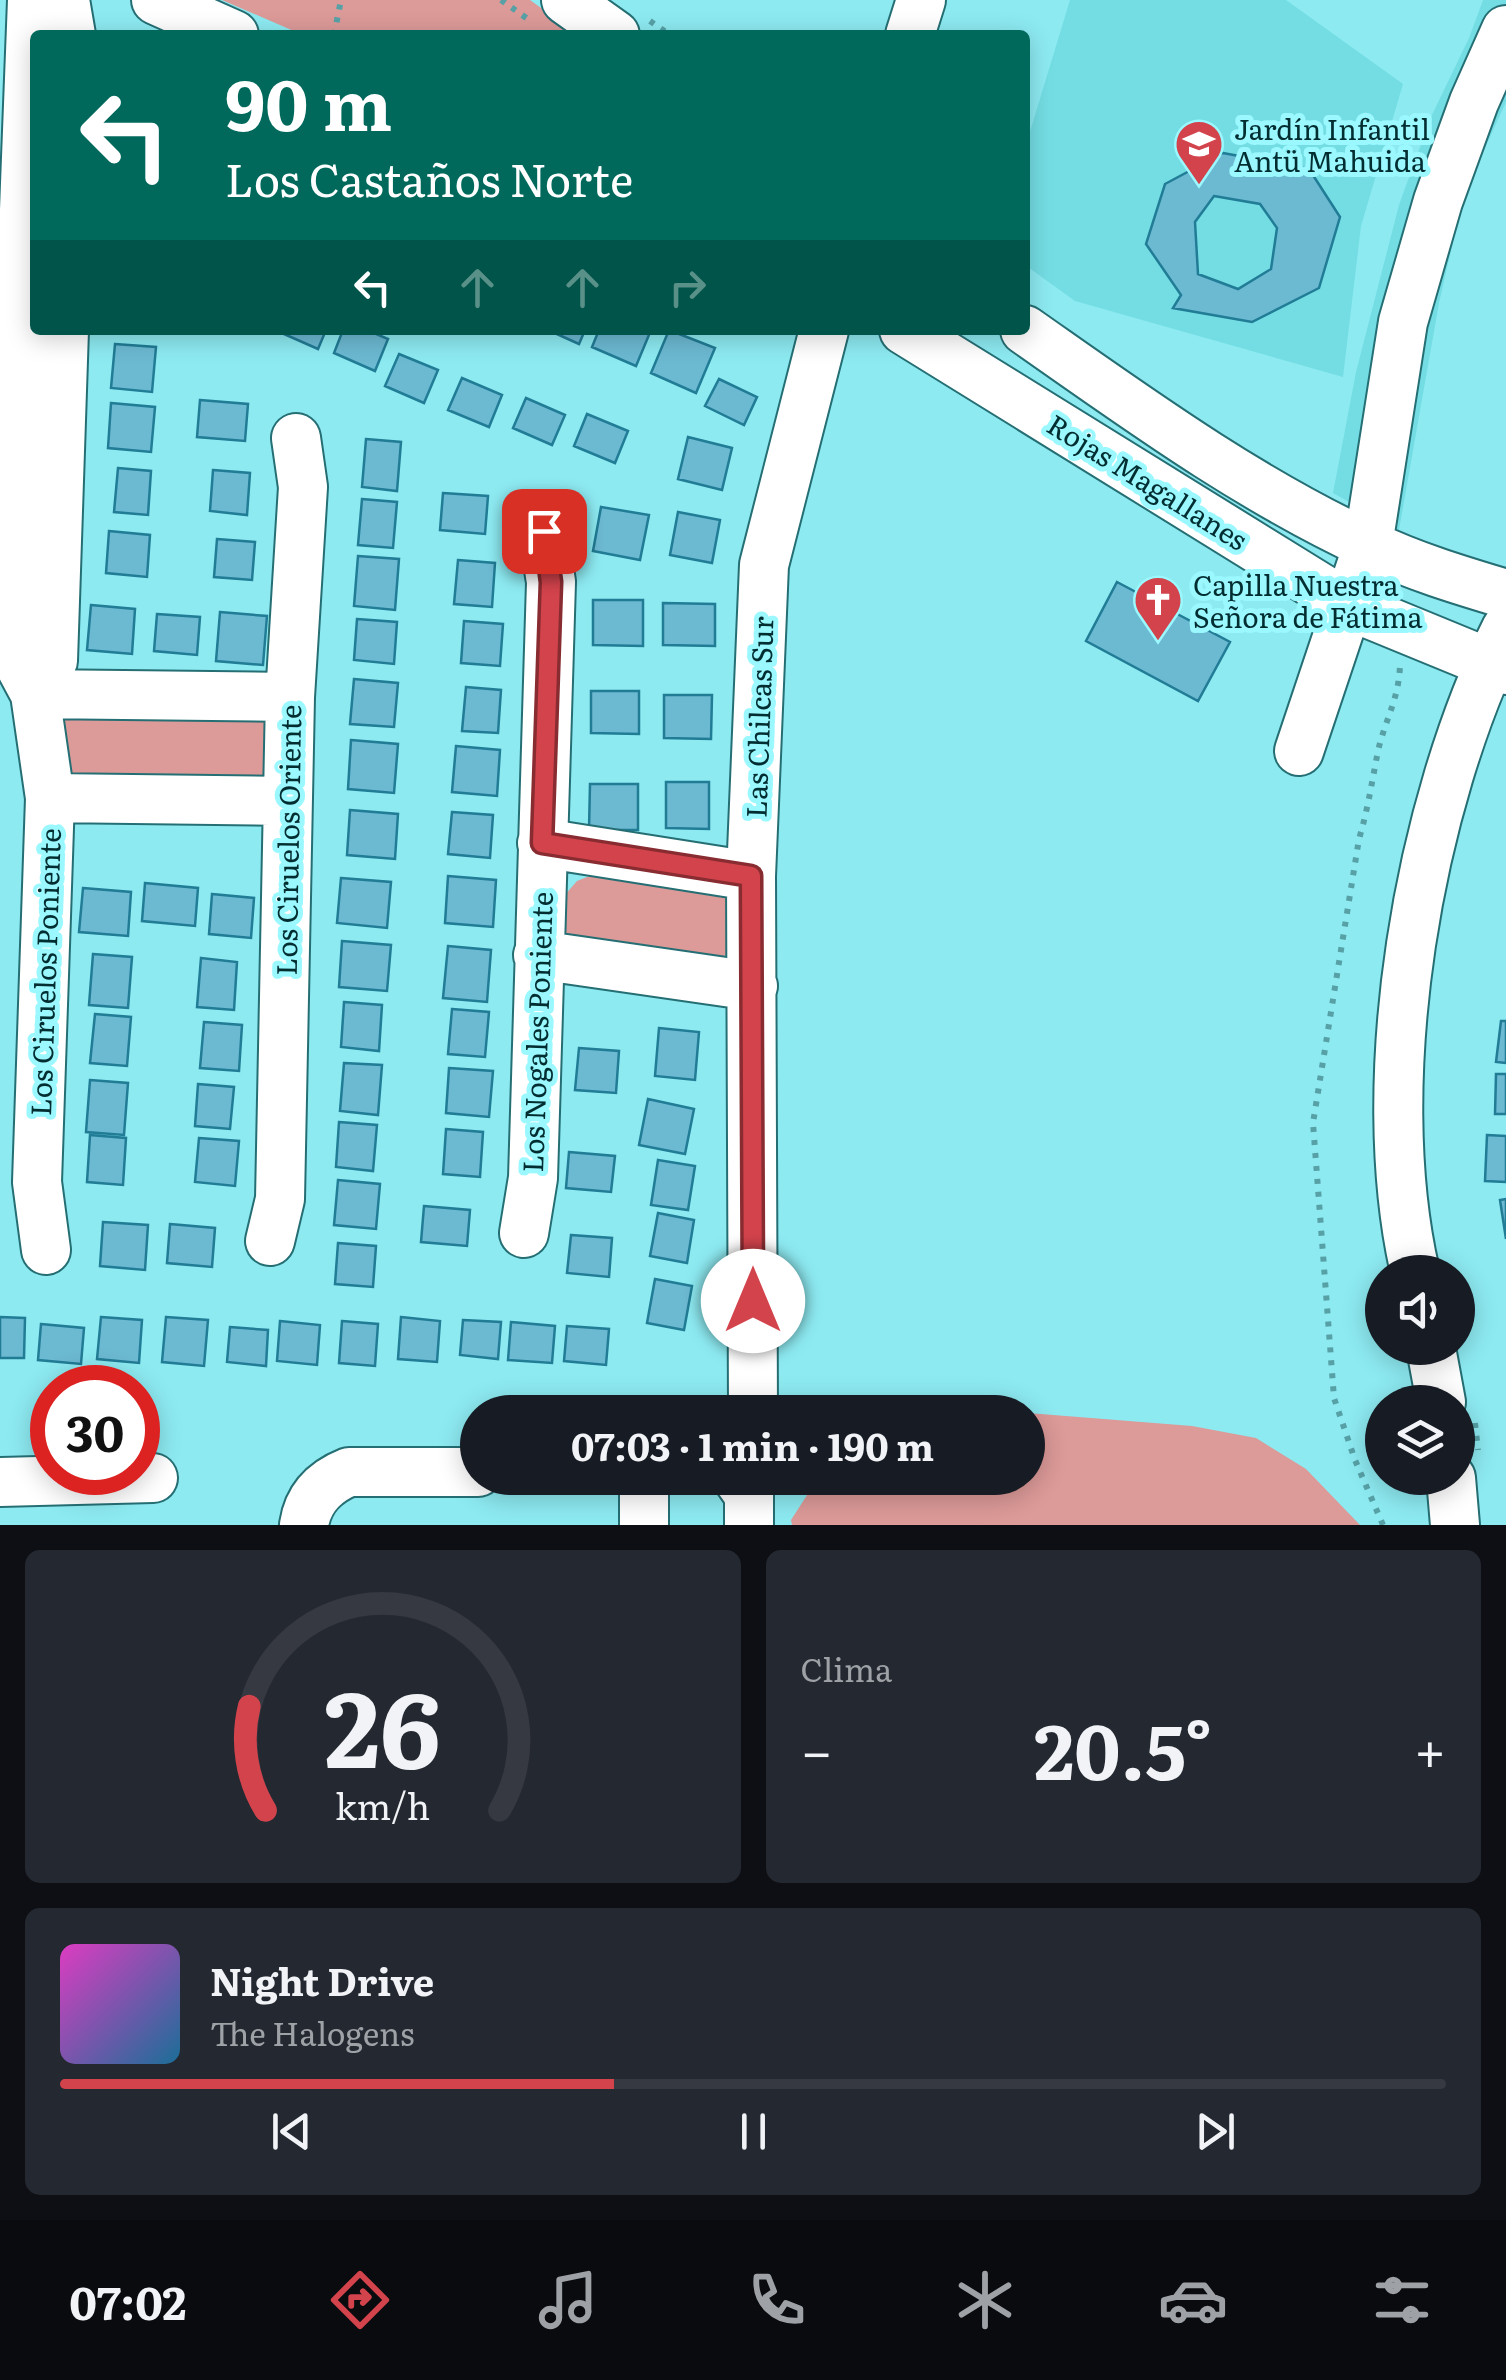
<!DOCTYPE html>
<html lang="es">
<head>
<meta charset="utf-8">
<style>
  body { margin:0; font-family:Literata,serif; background:#242831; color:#f1f3f6; height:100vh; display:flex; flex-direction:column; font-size:38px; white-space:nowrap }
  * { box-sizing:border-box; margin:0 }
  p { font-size:32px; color:#9ea1a6 }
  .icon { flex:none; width:55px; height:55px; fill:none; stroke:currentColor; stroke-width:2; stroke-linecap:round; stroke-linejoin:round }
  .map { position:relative; height:1525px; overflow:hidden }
  .panel { display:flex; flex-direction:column; gap:25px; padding:25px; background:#0d0f14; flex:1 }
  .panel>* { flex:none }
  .hud { position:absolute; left:30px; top:30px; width:1000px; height:305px; border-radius:10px; box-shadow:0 5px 25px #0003; background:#00695c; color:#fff; overflow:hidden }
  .tools { position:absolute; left:1365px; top:1255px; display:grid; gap:20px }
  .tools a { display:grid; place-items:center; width:110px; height:110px; border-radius:50%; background:#171b24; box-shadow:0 5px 25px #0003; font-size:50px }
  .speed { position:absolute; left:30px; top:1365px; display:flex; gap:20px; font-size:50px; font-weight:700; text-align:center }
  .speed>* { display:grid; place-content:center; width:130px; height:130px; border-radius:50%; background:#171b24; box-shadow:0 5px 25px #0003; line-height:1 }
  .speed .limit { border:15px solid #d22; background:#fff; color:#111 }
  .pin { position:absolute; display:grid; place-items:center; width:85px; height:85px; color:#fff; margin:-42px; border-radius:20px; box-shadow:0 5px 15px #0006 }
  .me { position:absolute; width:110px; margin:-55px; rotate:0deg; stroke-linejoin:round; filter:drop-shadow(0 0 8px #0008) }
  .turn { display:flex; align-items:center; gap:35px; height:210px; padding:0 30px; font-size:45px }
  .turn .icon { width:130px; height:130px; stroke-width:2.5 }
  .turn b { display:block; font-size:70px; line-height:85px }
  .lanes { display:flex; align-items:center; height:95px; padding:0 30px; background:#0003; justify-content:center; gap:50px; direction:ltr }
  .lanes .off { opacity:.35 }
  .big { font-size:75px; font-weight:700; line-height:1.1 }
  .panel .card { flex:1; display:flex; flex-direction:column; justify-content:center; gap:15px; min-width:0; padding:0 35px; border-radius:15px; background:#242831 }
  .panel .dial { align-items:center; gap:0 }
  .dial svg { height:260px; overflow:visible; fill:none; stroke:#363941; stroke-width:7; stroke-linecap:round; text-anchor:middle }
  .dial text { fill:#f1f3f6; stroke:none }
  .song { display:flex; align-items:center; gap:30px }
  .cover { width:120px; height:120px; border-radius:15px; background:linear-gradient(135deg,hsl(310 70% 55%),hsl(200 70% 35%)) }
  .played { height:10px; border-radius:5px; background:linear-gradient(90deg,#d3434c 40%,#363941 40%) }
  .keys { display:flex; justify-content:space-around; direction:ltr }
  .heat { display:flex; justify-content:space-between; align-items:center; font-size:55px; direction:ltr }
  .panel .tiles { flex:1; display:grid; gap:25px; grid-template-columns:1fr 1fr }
  .card:last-child { grid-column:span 2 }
  .trip { position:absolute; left:460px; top:1395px; width:585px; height:100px; border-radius:50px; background:#171b24; box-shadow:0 5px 25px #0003; font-weight:700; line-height:100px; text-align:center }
  .tab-bar { display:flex; height:160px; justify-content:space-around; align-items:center; background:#090b0e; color:#9ea1a6 }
  .tab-bar .icon { width:70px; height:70px }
  .tab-bar .selected { color:#d3434c }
  .tab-bar b { font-size:45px; color:#f1f3f6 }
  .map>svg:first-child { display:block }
</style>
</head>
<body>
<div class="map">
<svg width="1506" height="1525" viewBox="0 0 1506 1525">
  <rect width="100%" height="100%" fill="#8deaf1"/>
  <path fill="#74dde4" d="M 1070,0 L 1286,0 L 1403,84 L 1361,226 L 1343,377 L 1075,301 L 1025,265 L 1025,148 Z
    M 1483,0 L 1506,0 L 1506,102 L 1464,194 L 1439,303 L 1399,530 L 1333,493 L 1356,372 L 1399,205 L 1431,117 L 1469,38 Z"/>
  <path fill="#dc9a98" d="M 222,0 L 530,0 L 579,35 L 303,35 Z
    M 64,713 L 273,720 L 277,785 L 74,778 C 63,764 57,730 64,713 Z
    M 592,875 L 719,890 L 733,907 L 732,948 L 717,964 L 567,938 L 562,929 L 563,897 L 577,881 Z
    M 841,1395 L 1018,1412 L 841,1412 Z
    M 1028,1413 L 1192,1426 L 1256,1438 L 1306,1469 L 1360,1525 L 792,1525 L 791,1520 L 818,1478 L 1028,1478 Z"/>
  <path fill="#6cb9d2" stroke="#217c95" stroke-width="2.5" fill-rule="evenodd" d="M 1223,153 L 1309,169 L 1340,217 L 1319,288 L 1252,322 L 1173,308 L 1181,295 L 1146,244 L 1165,184 ZM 1214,196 L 1260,204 L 1277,228 L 1271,269 L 1238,289 L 1198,274 L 1195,222 Z
    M 275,330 L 326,330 L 318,349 Z
    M 343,330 L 367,330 L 388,339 L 375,371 L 334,353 Z
    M 548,330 L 585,330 L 579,344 Z
    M 599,330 L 651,330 L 636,366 L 592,347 Z
    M 669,330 L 715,348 L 696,393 L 651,373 Z
    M 115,344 L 156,347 L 152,392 L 111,388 Z
    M 399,354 L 438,370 L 424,403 L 385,386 Z
    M 462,378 L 502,395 L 489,427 L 448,410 Z
    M 719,379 L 757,397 L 744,425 L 705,406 Z
    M 526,398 L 565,415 L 552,445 L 513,428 Z
    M 200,400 L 248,404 L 245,441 L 197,437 Z
    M 111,403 L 155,407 L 151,452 L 108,448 Z
    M 587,414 L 628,431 L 615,463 L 574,446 Z
    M 688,437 L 732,448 L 722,490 L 678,479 Z
    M 366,439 L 401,442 L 397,491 L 362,487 Z
    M 118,468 L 151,471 L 148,515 L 114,512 Z
    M 213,470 L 250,473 L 247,515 L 210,511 Z
    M 443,493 L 488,496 L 485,534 L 440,530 Z
    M 362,499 L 397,502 L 393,548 L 358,545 Z
    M 601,507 L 649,515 L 640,560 L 593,551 Z
    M 678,512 L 720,520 L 712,563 L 670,555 Z
    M 109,531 L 150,535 L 147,577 L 106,573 Z
    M 217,539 L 255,542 L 252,580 L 214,577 Z
    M 358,556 L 399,559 L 395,610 L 354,606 Z
    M 458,560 L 495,563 L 492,607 L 454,604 Z
    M 1117,582 L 1230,642 L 1198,701 L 1086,641 Z
    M 593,600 L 643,600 L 643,646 L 593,645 Z
    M 663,603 L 715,604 L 715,646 L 663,645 Z
    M 91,605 L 135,609 L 132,654 L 87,650 Z
    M 220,612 L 267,616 L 263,665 L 216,661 Z
    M 157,614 L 200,617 L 197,655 L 154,651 Z
    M 357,619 L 397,622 L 394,664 L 354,660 Z
    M 464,621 L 503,624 L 500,666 L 461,663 Z
    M 354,679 L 398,683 L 394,727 L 350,724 Z
    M 466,687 L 501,690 L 498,733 L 462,731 Z
    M 591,691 L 639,691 L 639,734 L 591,733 Z
    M 664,695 L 712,695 L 711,739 L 664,738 Z
    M 351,740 L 398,744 L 394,793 L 348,789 Z
    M 456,746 L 500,750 L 497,796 L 452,792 Z
    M 666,782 L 709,782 L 709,829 L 666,828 Z
    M 590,784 L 638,784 L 638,830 L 589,830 Z
    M 350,810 L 398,814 L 395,859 L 347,855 Z
    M 452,812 L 493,815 L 490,858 L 448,854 Z
    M 448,876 L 496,880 L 493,927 L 445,923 Z
    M 341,878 L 391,882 L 387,928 L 337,923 Z
    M 145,883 L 198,888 L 195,926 L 142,921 Z
    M 83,888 L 131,892 L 128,936 L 79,932 Z
    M 212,894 L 254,898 L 251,938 L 209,934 Z
    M 342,941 L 391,945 L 387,991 L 339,987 Z
    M 448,946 L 491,950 L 487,1002 L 443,998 Z
    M 93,954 L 132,957 L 128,1008 L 89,1005 Z
    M 201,958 L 237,962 L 234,1010 L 197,1007 Z
    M 344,1002 L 382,1005 L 379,1051 L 341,1047 Z
    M 452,1009 L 489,1012 L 485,1057 L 448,1054 Z
    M 95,1014 L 131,1017 L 127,1066 L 90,1063 Z
    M 1501,1021 L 1506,1021 L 1506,1063 L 1496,1062 Z
    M 204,1022 L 242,1025 L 239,1071 L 200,1068 Z
    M 659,1028 L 699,1032 L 695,1080 L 655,1076 Z
    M 579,1048 L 619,1051 L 616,1093 L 575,1090 Z
    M 344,1063 L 382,1065 L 378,1115 L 340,1111 Z
    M 449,1068 L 493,1071 L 489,1117 L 446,1113 Z
    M 1496,1074 L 1506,1074 L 1506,1114 L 1495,1114 Z
    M 90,1080 L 128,1083 L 124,1135 L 86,1132 Z
    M 198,1084 L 234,1087 L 230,1129 L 195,1126 Z
    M 648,1099 L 694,1109 L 685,1154 L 639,1145 Z
    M 339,1122 L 377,1125 L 373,1171 L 336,1167 Z
    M 446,1129 L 483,1132 L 480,1177 L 443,1174 Z
    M 90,1135 L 126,1138 L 123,1185 L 87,1182 Z
    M 1487,1135 L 1506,1136 L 1506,1182 L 1485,1181 Z
    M 199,1138 L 239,1141 L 235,1186 L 195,1182 Z
    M 569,1152 L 615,1156 L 611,1192 L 566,1188 Z
    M 658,1160 L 695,1166 L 688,1210 L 651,1205 Z
    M 338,1180 L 380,1184 L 376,1229 L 334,1225 Z
    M 1506,1199 L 1506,1239 L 1500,1200 Z
    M 424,1206 L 470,1210 L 467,1246 L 421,1242 Z
    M 658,1213 L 694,1220 L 687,1263 L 650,1256 Z
    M 103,1222 L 148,1225 L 145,1270 L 100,1266 Z
    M 170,1224 L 215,1228 L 212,1267 L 167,1263 Z
    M 571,1235 L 612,1238 L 609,1277 L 567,1273 Z
    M 338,1243 L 376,1246 L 373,1287 L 335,1284 Z
    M 655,1279 L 692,1286 L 684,1330 L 647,1323 Z
    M 0,1317 L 25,1318 L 24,1358 L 0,1358 Z
    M 101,1317 L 142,1320 L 139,1363 L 97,1359 Z
    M 166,1317 L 208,1320 L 204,1366 L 162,1362 Z
    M 401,1317 L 440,1321 L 437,1362 L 398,1359 Z
    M 463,1320 L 501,1322 L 498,1359 L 460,1355 Z
    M 280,1321 L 320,1325 L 317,1365 L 277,1361 Z
    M 342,1321 L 378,1324 L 375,1366 L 339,1363 Z
    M 511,1322 L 555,1326 L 552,1363 L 508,1360 Z
    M 41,1324 L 84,1328 L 81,1364 L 38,1360 Z
    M 567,1326 L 609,1329 L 606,1365 L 564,1361 Z
    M 230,1327 L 268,1330 L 266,1366 L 227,1362 Z"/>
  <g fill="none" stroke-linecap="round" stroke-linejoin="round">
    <g stroke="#256f74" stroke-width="52">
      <path id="minor" d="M 32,0 L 11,551 L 13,653 L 35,694 L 50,798 L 37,1182 L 46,1250
        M 65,0 L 71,35
        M 156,0 L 234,35
        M 566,0 L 615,35
        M 910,35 L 921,0
        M 904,330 L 1350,606 L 1506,670
        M 1025,330 C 1135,407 1246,488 1369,545 C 1413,566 1459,580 1506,594
        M 35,694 L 53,661 L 64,330
        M 35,694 L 290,697
        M 1299,751 L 1368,545 L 1403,322 L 1438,201 L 1474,102 L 1506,30
        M 50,798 L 287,801
        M 542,843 L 751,876
        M 538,955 L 753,986
        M 524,1233 L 533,1178 L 551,582 L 543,531
        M 270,1241 L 280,1199 L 290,697 L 303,487 L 296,438
        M 1415,1272 C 1371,1081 1418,804 1506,629
        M 1431,1348 L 1441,1402
        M 753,1412 L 751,876 L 764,565 L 824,330
        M 644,1478 L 644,1525
        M 737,1478 L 749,1495 L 749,1525
        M 1451,1478 L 1455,1525
        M 0,1482 L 153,1478
        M 304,1525 C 308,1499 324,1482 349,1472 L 478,1472"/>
    </g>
    <path stroke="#57a1a6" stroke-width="6" stroke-dasharray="5 8" stroke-linecap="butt" d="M 501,0 L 532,22
      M 650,21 L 670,35
      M 334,35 L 341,0
      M 1458,1303 L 1461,1322
      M 1475,1423 L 1478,1450
      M 1383,1525 L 1355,1460 L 1334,1398 L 1313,1123 L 1359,839 C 1368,809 1372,781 1378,751 C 1385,720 1399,699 1400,665"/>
    <use href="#minor" stroke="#fff" stroke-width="48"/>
  </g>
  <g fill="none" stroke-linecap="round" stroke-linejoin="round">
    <g stroke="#892c31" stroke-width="25">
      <path id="route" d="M 544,531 L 551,582 L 542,843 L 751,876 L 753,1301"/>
    </g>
    <use href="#route" stroke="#d3434c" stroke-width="18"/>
  </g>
  <defs>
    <g id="school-pin" transform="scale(2.5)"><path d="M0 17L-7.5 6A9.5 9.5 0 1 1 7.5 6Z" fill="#d3434c" stroke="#9af8fe"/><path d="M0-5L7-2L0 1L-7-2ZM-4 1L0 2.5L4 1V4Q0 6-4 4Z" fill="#fff"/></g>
    <g id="church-pin" transform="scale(2.5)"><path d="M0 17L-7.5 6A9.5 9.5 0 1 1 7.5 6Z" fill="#d3434c" stroke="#9af8fe"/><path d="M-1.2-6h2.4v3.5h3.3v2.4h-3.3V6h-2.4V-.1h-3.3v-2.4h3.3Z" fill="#fff"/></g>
  </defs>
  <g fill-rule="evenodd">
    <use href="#school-pin" x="1199" y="144"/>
    <use href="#church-pin" x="1158" y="600"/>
  </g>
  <g text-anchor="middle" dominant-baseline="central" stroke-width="10" stroke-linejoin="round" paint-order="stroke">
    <g font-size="28" fill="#032e31" stroke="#9af8fe" text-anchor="start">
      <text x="1234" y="128">Jardín Infantil<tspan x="1234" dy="32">Antü Mahuida</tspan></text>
      <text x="1193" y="584">Capilla Nuestra<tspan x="1193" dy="32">Señora de Fátima</tspan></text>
    </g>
    <g font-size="28" fill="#032e31" stroke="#9af8fe">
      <text transform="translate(1148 481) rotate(32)">Rojas Magallanes</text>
      <text transform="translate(758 717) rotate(-88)">Las Chilcas Sur</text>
      <text transform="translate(287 840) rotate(-89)">Los Ciruelos Oriente</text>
      <text transform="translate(44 972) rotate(-88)">Los Ciruelos Poniente</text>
      <text transform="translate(536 1032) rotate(-88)">Los Nogales Poniente</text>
    </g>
  </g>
</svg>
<div class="tools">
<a><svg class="icon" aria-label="sound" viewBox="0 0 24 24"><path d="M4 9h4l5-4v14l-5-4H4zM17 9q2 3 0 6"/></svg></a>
<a><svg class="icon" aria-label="layers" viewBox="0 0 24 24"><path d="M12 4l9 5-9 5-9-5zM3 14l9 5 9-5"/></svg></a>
</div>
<div class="speed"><div class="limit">30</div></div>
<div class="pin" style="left:544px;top:531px;background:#d93025"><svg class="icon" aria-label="arrive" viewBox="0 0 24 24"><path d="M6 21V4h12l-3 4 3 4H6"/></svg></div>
<svg class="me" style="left:753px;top:1301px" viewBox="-20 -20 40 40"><circle r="19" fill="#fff"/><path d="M0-13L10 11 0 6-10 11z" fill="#d3434c"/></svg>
<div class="trip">07:03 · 1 min · 190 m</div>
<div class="hud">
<div class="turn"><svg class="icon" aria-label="left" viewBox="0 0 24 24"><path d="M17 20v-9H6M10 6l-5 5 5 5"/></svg><div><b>90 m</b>Los Castaños Norte</div></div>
<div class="lanes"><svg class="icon" aria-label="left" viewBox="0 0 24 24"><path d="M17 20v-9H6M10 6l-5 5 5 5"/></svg><svg class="icon off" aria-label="ahead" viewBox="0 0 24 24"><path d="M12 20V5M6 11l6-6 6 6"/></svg><svg class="icon off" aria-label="ahead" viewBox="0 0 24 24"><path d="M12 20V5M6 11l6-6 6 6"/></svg><svg class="icon off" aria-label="right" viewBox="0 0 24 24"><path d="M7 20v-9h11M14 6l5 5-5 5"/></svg></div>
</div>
</div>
<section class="panel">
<div class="tiles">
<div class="card dial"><svg viewBox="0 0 100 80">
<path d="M14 69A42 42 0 1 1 86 69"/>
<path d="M14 69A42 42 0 0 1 9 37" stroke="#d3434c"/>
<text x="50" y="56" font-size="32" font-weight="700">26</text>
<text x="50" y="72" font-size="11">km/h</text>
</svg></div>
<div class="card"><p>Clima</p>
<div class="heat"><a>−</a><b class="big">20.5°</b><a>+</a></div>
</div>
<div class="card">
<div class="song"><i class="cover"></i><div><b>Night Drive</b><p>The Halogens</p></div></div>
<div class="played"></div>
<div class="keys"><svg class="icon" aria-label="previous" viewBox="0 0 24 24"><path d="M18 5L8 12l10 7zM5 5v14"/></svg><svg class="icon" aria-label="pause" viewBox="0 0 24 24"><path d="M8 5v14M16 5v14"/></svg><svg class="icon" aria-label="next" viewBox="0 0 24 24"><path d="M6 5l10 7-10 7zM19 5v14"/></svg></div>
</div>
</div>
</section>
<nav class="tab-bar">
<b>07:02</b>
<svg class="icon selected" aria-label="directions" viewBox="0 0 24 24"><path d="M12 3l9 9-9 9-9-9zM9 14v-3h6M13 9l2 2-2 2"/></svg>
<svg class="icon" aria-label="music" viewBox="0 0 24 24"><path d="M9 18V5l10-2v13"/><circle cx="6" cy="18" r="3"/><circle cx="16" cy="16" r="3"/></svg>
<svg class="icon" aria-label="phone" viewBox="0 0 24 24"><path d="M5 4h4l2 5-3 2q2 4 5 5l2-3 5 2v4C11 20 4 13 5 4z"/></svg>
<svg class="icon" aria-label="climate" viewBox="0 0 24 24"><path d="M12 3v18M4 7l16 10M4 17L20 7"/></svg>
<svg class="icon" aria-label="car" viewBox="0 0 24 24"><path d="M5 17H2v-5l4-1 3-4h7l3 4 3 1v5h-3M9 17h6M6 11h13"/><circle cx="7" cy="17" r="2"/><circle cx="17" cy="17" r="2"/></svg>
<svg class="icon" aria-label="filters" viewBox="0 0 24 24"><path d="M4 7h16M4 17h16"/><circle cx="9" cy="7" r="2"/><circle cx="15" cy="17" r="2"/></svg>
</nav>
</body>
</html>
